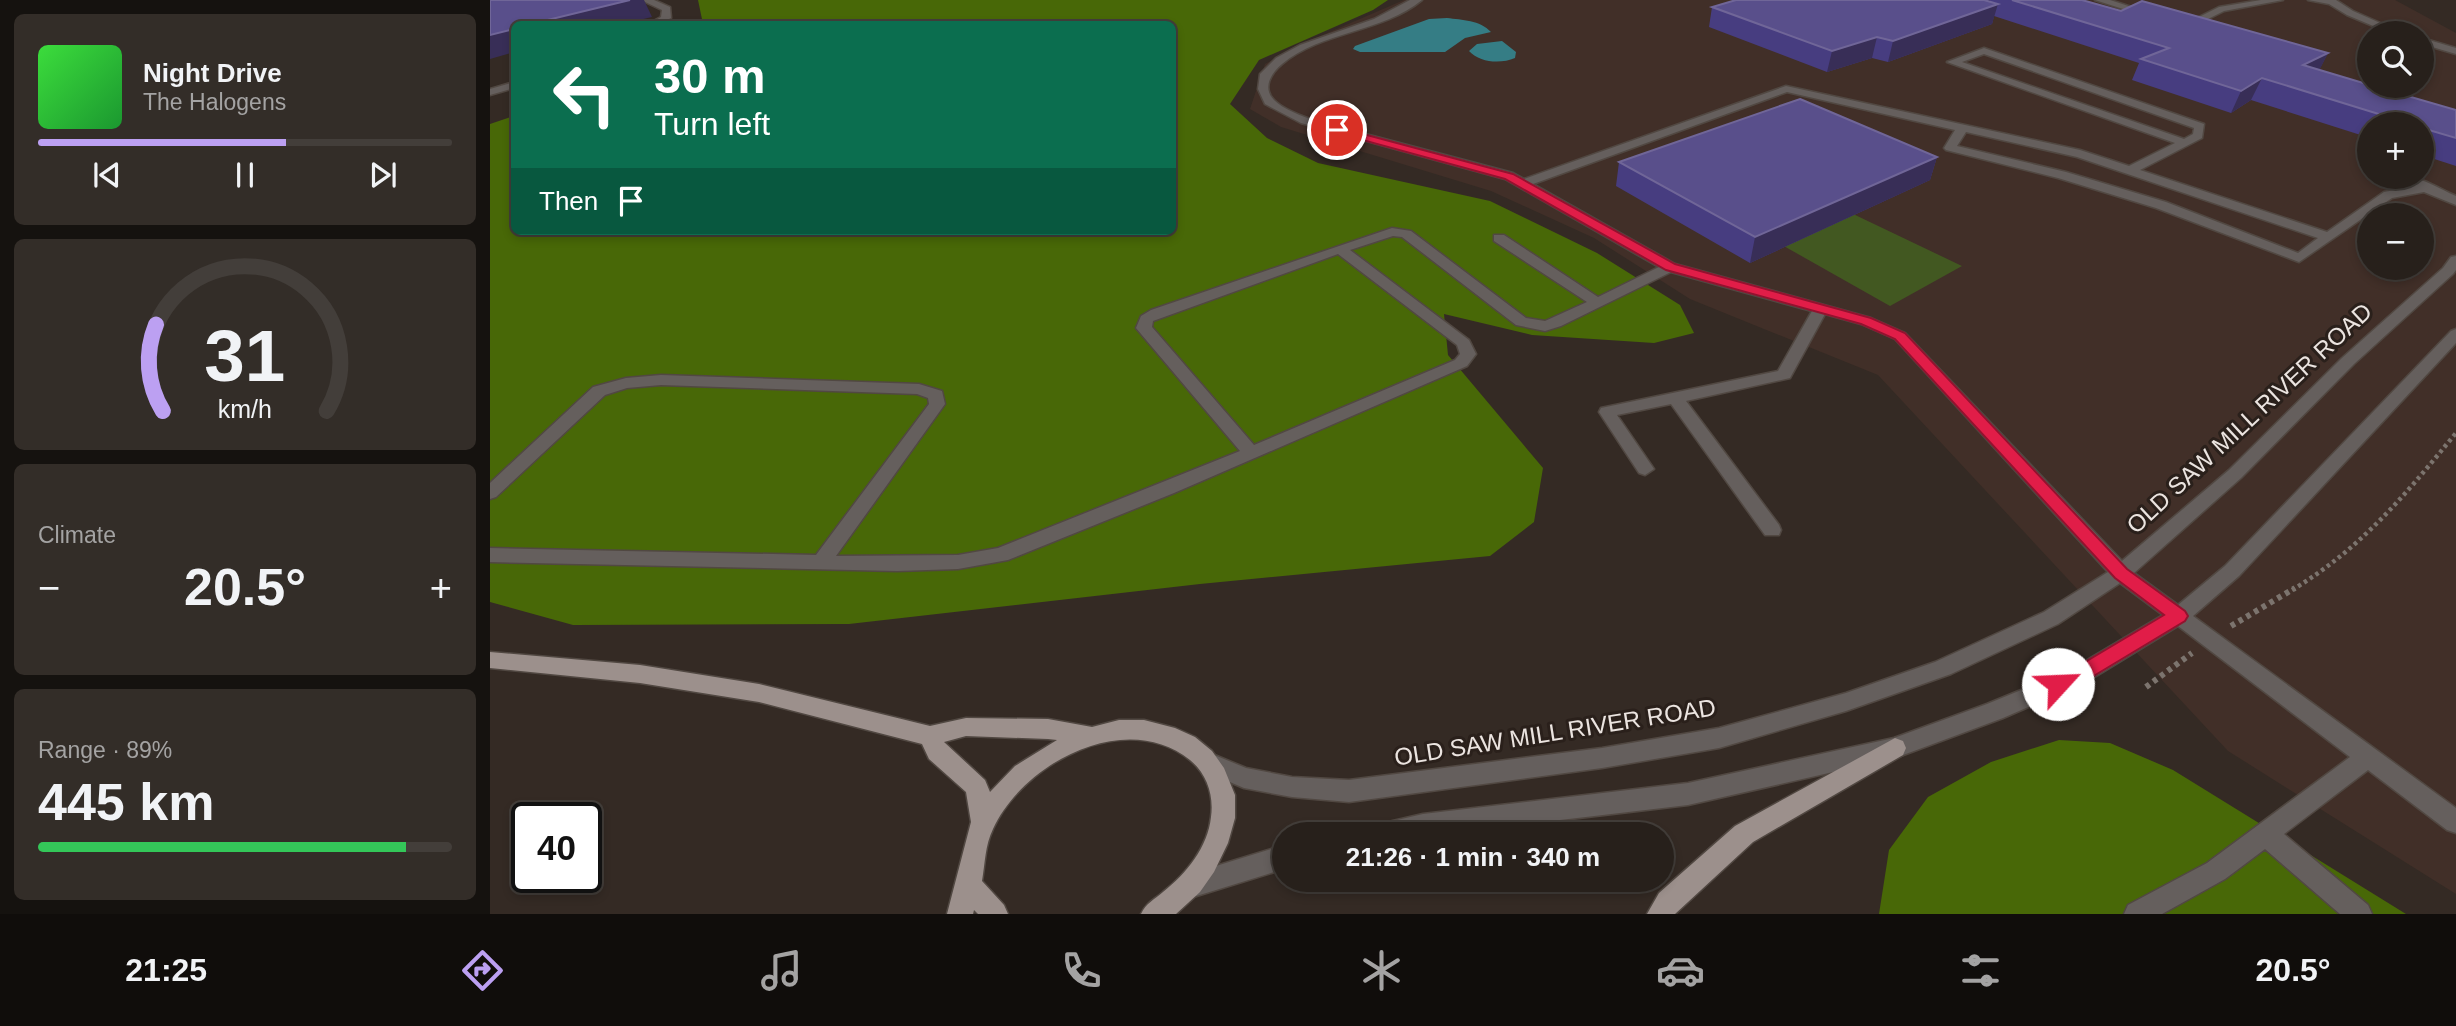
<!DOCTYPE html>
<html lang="en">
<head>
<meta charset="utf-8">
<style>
  body { margin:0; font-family:Helvetica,sans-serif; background:#332d28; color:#f1f3f6; height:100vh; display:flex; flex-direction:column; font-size:26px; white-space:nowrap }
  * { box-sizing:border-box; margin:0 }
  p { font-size:23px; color:#a4a3a3 }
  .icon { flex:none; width:38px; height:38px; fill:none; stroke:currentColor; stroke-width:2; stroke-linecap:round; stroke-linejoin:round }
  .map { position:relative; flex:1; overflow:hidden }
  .side { display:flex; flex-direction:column; gap:14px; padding:14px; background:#15120f; width:490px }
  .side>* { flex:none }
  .guide { position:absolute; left:21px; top:21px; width:665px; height:214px; border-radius:10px; box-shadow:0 4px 10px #0003,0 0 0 2px #433e3a; background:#0b6e4f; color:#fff; overflow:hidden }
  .tools { position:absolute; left:1867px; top:21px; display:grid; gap:14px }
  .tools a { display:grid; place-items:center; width:77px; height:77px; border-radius:50%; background:#27201b; box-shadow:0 4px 10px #0003,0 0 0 2px #433e3a; font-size:35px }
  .speed { position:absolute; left:21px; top:802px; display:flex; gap:14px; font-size:35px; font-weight:700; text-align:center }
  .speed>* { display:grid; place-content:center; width:91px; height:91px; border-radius:50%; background:#27201b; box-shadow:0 4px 10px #0003,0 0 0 2px #433e3a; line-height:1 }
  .speed .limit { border:4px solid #111; border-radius:10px; background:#fff; color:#111 }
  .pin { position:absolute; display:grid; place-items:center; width:60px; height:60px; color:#fff; margin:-30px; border:4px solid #fff; border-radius:50%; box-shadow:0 2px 7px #0007 }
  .me { position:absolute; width:77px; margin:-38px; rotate:65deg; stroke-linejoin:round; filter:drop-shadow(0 0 5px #0008) }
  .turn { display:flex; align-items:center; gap:24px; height:147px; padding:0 28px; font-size:32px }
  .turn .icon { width:91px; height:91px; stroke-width:2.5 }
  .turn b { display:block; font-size:49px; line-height:60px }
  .then { display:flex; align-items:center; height:66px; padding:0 28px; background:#0003; gap:14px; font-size:26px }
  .big { font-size:52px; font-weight:800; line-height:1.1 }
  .side .tile { flex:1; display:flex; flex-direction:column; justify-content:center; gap:10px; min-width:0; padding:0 24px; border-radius:10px; background:#332d28 }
  .side .dial { align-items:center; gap:0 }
  .dial svg { height:182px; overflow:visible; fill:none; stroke:#433e3a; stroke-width:7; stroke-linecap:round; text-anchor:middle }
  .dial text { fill:#f1f3f6; stroke:none }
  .song { display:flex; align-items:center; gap:21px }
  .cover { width:84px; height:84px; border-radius:10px; background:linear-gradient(135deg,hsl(120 70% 55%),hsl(130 70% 35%)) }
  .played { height:7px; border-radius:4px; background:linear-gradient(90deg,#bca0f2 60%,#433e3a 60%) }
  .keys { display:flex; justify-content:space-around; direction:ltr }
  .heat { display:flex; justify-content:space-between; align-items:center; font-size:38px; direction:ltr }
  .charge { height:10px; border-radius:5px; background:linear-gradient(90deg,#34c759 89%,#433e3a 0) }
  .trip { position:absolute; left:782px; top:822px; width:402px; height:70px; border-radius:35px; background:#27201b; box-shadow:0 4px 10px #0003,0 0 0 2px #433e3a; font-weight:800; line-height:70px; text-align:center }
  .tabs { display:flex; height:112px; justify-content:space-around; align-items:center; background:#100d0b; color:#a4a3a3 }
  .tabs .icon { width:49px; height:49px }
  .tabs .selected { color:#bca0f2 }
  .tabs b { font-size:32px; color:#f1f3f6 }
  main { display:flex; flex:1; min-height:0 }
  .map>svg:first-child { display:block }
</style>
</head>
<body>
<main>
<section class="side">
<div class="tile">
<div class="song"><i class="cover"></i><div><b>Night Drive</b><p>The Halogens</p></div></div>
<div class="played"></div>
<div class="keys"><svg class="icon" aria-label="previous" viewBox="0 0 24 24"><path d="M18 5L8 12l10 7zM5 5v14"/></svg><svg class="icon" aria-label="pause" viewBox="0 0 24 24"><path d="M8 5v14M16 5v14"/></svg><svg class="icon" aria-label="next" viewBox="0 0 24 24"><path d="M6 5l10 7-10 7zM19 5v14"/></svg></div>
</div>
<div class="tile dial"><svg viewBox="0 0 100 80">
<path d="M14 69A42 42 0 1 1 86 69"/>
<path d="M14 69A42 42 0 0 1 11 31" stroke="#bca0f2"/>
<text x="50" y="56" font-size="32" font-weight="700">31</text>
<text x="50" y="72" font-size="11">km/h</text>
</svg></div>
<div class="tile"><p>Climate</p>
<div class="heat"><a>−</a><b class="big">20.5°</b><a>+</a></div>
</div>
<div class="tile"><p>Range · 89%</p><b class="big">445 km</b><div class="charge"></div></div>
</section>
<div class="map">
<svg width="1966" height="914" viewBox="0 0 1966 914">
  <rect width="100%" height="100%" fill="#342a24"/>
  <path fill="#412f28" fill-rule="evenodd" d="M 914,0 L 1905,0 L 1966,33 L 1966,894 L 1738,751 L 1388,375 L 1200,299 L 1104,238 L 1001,191 L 791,127 L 760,109 L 775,64 L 821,40 ZM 1880,33 L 1932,33 L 1932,86 L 1880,86 ZM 1880,124 L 1932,124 L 1932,177 L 1880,177 ZM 1880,215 L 1932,215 L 1932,268 L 1880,268 Z"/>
  <path fill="#425821" d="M 1361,213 L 1472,266 L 1400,306 L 1292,245 Z"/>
  <path fill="#486807" d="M 208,0 L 898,0 L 883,10 L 769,60 L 740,104 L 777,138 L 828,163 L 1000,201 L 1107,253 L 1190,305 L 1204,333 L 1164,343 L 1042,335 L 954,314 L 958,355 L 1053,468 L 1044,522 L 1000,556 L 710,584 L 359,624 L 83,625 L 0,602 L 0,124 L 24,116 L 24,231 L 682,231 L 682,24 L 213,24 Z
    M 1569,740 L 1620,743 L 1683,770 L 1916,914 L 1389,914 L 1399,850 L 1438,797 L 1501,762 Z"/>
  <path fill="#357d85" d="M 957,18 C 972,20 990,20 1001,32 L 975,38 L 955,52 L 870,52 L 863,49 L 865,46 L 939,19 Z
    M 1012,41 L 1026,52 L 1025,58 C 1011,64 990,63 979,51 L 987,44 Z"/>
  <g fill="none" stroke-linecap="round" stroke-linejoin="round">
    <g stroke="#514842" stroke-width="3">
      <path id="minor" d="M 151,0 L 164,0 L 180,7 L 181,18 L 169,24 L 158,24 L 171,17 L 172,10 Z
        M 920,0 L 932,0 C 892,33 831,31 792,64 C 781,73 772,88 784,100 C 802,118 854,128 879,135 C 927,148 975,160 1023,173 L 1034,179 L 1296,86 L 1590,150 L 1639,166 L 1685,143 L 1457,62 L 1494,48 L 1714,124 L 1712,138 L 1650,170 L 1837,232 L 1894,192 L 1925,186 L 1915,177 C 1933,177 1949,189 1966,196 L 1966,205 L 1934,192 L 1902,198 L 1809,262 L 1666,208 L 1568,178 L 1456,150 L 1454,148 L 1465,130 L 1297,92 L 1043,184 L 1185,264 L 1381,318 L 1415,333 L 1632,561 L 1739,470 L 1852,358 L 1953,268 L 1961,257 L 1966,256 L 1966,270 L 1963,274 L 1864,364 L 1751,478 L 1644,573 L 1688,605 L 1735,566 L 1961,331 L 1966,329 L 1966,343 L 1749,576 L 1703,616 L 1966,808 L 1966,833 L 1957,830 L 1878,770 L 1794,834 L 1878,905 L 1882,914 L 1850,914 L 1775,849 L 1735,879 L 1672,914 L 1634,914 L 1638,905 L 1717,863 L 1860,757 L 1688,626 L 1598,681 L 1513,718 L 1405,758 L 1198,805 L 944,835 L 874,835 L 877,827 L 933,814 L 1198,783 L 1404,738 L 1497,704 L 1582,669 L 1673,615 L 1630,583 L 1568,624 L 1461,674 L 1356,711 L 1229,748 L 1112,768 L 859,802 L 802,797 L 754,788 L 714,771 L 710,764 L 714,757 L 722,754 L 756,768 L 802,777 L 859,780 L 1112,748 L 1229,728 L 1356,693 L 1445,662 L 1554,612 L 1618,572 L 1405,339 L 1371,324 L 1335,314 L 1300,378 L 1196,401 L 1289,525 L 1291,530 L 1289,535 L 1275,535 L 1181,404 L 1127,415 L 1164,469 L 1155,475 L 1149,473 L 1109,412 L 1111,408 L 1288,371 L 1322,311 L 1181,272 L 1071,326 L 1055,331 L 1026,325 L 912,237 L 903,236 L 860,250 L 979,340 L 986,354 L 977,366 L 684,493 L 518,560 L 468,569 L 407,571 L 0,562 L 0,548 L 326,555 L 439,404 L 438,398 L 427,394 L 171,385 L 137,388 L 115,395 L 6,497 L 0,499 L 0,483 L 103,387 L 136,378 L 171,375 L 429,384 L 452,391 L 455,404 L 346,556 L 468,555 L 508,548 L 750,451 L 646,328 L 651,316 L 661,310 L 902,228 L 921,231 L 1036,318 L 1055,321 L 1097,302 L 1004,241 L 1004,235 L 1014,235 L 1108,297 L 1169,267 L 1015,179 L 811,123 L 775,104 L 768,89 L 770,74 L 786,58 L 810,45 L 884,19 ZM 1494,54 L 1704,128 L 1703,134 L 1694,139 L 1472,62 ZM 1476,132 L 1587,157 L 1828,238 L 1808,253 L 1676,202 L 1576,172 L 1467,146 ZM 848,254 L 967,345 L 970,354 L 965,360 L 764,445 L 662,327 L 663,321 Z
        M 1605,0 L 1620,0 L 1663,14 L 1658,17 Z
        M 1771,0 L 1793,0 L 1734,11 L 1698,29 L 1687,24 L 1692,21 L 1697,23 L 1729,7 Z
        M 1818,0 L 1846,0 L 1863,11 L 1913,33 L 1900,33 L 1857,15 L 1839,4 Z
        M 1932,38 L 1966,48 L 1966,54 L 1932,44 Z
        M 24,82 L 24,88 L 0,95 L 0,89 Z
        M 794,845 L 794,869 L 700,898 L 691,895 L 687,886 L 691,877 L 700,874 Z"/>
    </g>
    <g stroke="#514842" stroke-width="3">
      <path id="major" d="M 0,652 L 150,665 L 269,684 L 440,726 L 476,718 L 558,719 L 602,727 L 629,720 L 654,720 L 685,728 L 705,737 L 722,751 L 734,768 L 745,795 L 745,818 L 738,843 L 724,872 L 710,892 L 686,914 L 651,914 C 656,903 664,900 673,892 C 696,874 718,847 721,817 C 724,795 717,774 700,760 C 636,708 533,763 503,829 C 495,845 495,864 492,881 L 514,905 L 518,914 L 488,914 L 484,910 L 483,914 L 457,914 L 481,822 L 476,792 L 439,759 L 432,744 L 269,702 L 150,683 L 0,668 ZM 476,736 L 558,739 L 567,740 L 525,766 L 500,792 L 495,780 L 454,742 Z
        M 1405,738 L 1413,741 L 1416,748 L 1413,755 L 1263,842 L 1185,914 L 1157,914 L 1169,893 L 1245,826 Z"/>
    </g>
    <path stroke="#7c746e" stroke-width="4.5" stroke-dasharray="3.5 3.5" stroke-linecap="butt" d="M 1802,590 C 1872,548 1915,495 1966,433"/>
    <path stroke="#7c746e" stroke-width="6" stroke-dasharray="4.5 4.5" stroke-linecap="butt" d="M 1741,626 L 1805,588
      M 1656,687 L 1702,653"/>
    <use href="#minor" fill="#655f5d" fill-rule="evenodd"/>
    <use href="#major" fill="#9c908c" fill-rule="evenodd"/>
  </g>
  <path fill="#473d80" d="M 1246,0 L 1592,0 L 1631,11 L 1838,53 L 1829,70 L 1966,110 L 1966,166 L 1932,155 L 1932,124 L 1880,124 L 1880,138 L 1761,100 L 1741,113 L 1642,80 L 1649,63 L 1504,16 L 1502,24 L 1398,62 L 1382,58 L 1337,72 L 1219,27 L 1222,7 Z
    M 1447,157 L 1440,180 L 1260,263 L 1126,186 L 1129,162 Z"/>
  <path fill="#382e57" d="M 140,0 L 154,0 L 162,17 L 132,24 L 41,24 Z
    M 1490,0 L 1500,0 L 1498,8 L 1508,4 L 1502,24 L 1398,62 L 1403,41 Z
    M 24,29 L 24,52 L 0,59 L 0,35 Z
    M 1387,37 L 1382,58 L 1337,72 L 1342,51 Z
    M 1838,53 L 1827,75 L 1813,65 Z
    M 1772,78 L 1761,100 L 1741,113 L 1751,91 Z
    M 1447,157 L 1440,180 L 1260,263 L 1265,237 Z"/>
  <path fill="#594f8b" stroke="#706698" stroke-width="2" d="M 0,0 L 140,0 L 41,24 L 24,24 L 24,29 L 0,35 Z
    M 1246,0 L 1494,0 L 1508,4 L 1403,41 L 1387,37 L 1342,51 L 1222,7 Z
    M 1522,0 L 1592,0 L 1631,11 L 1652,1 L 1838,53 L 1813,65 L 1880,85 L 1880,86 L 1883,86 L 1966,110 L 1966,138 L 1932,128 L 1932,124 L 1921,124 L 1772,78 L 1751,91 L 1651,59 L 1679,48 Z
    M 1310,99 L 1447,157 L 1265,237 L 1129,162 Z"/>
  <path fill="#e11d48" stroke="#92132f" stroke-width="2" d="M 847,127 L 1023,174 L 1185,264 L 1381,318 L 1415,333 L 1637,569 L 1695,611 L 1698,616 L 1695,621 L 1597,680 L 1568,692 L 1561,689 L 1558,684 L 1561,678 L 1583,669 L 1674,615 L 1625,578 L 1405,339 L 1371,324 L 1176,270 L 1015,179 L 843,132 L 842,130 Z"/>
  <g text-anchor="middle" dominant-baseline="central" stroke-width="6" stroke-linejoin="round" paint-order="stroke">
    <g font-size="24" fill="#ebe4e0" stroke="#2a201b">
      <text transform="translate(1759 418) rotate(-43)">OLD SAW MILL RIVER ROAD</text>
      <text transform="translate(1065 732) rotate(-9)">OLD SAW MILL RIVER ROAD</text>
    </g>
  </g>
</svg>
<div class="tools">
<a><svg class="icon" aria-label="search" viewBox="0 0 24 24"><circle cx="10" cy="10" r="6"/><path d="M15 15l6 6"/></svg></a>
<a>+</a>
<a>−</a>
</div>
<div class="speed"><div class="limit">40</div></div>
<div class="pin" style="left:847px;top:130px;background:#d93025"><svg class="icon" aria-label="arrive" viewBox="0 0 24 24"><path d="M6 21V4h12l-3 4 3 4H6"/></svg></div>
<svg class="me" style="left:1568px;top:684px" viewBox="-20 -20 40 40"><circle r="19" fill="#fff"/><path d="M0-13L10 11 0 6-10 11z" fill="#e11d48"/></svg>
<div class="trip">21:26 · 1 min · 340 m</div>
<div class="guide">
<div class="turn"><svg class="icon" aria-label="left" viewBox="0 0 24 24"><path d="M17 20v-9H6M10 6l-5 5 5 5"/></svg><div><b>30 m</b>Turn left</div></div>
<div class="then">Then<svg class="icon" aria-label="arrive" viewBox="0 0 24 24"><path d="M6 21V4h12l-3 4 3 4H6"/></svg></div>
</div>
</div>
</main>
<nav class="tabs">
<b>21:25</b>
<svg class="icon selected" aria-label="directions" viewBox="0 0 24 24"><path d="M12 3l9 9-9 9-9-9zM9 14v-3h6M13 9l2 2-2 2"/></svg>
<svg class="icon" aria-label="music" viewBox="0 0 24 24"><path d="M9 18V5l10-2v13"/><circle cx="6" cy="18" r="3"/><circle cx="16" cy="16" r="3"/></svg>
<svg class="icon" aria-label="phone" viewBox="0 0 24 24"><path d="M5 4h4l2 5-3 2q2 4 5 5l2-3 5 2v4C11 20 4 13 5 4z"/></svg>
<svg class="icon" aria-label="climate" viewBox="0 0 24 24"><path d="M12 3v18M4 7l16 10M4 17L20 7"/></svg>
<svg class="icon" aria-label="car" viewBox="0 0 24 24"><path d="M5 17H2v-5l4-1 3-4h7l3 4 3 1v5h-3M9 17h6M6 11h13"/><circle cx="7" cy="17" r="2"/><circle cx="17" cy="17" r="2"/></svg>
<svg class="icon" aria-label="filters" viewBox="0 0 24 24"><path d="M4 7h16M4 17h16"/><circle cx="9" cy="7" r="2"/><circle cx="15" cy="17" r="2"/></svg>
<b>20.5°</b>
</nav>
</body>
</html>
